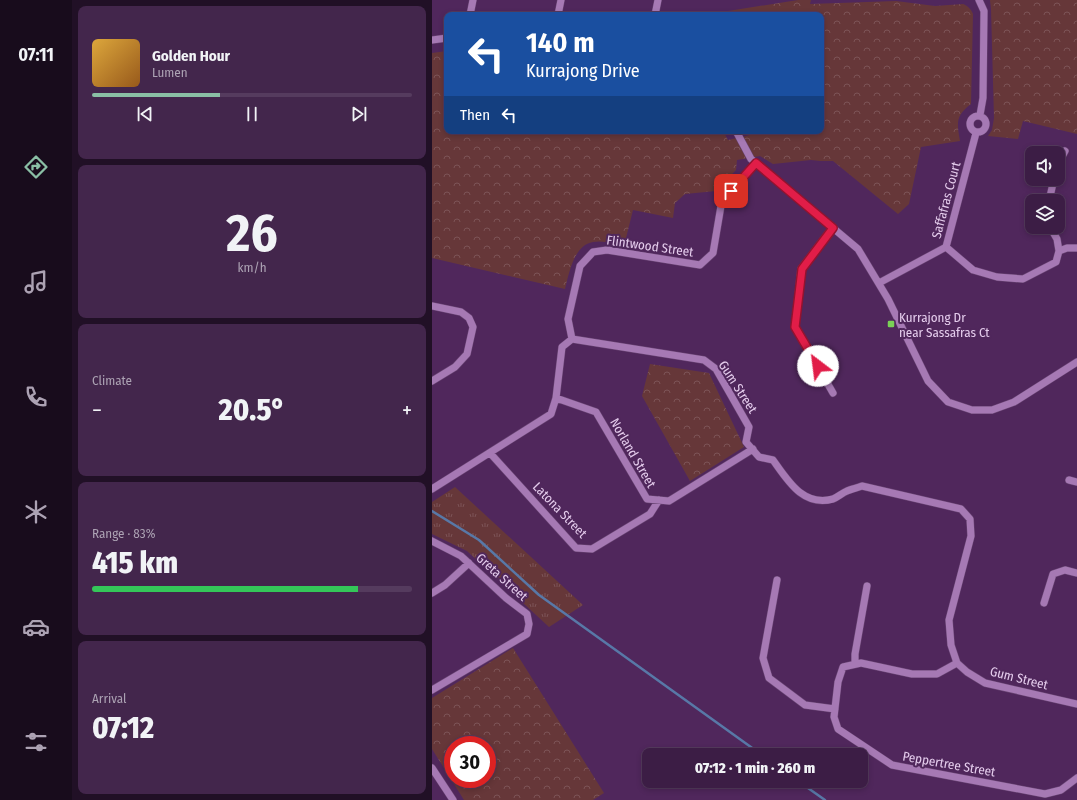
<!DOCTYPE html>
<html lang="en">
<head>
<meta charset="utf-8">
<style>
  body { margin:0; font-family:"Fira Sans Condensed",sans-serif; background:#43264c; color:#f1f3f6; height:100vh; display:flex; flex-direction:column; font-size:15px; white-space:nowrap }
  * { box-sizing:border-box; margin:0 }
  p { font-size:13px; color:#aca2b3 }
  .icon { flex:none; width:22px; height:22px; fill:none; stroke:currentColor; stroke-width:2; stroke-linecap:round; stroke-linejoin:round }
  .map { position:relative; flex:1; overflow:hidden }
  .sheet { display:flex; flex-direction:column; gap:6px; padding:6px; background:#211026; width:360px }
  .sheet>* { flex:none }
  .guide { position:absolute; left:12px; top:12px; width:380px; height:122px; border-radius:8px; box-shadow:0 2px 6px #0003,0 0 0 1px #553b5e; background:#1a4fa0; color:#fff; overflow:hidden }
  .controls { position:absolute; left:593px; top:146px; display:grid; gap:8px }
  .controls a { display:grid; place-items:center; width:40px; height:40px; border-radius:8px; background:#3c1d45; box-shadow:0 2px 6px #0003,0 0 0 1px #553b5e; font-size:20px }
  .speed { position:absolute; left:12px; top:736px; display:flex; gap:8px; font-size:20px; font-weight:700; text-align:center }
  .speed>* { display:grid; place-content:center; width:52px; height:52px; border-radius:50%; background:#3c1d45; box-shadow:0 2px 6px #0003,0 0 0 1px #553b5e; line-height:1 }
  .speed .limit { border:6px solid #d22; background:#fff; color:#111 }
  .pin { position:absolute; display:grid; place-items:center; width:34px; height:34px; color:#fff; margin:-17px; border-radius:8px; box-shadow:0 2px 6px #0006 }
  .me { position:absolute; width:44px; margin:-22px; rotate:330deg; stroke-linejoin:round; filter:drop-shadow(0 0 3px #0008) }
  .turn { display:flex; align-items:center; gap:14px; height:84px; padding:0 16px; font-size:18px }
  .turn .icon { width:52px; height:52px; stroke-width:2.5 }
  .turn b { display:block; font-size:28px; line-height:34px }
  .then { display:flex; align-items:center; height:38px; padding:0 16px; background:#0003; gap:8px; font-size:15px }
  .big { font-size:30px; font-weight:800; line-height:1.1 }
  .sheet .widget { flex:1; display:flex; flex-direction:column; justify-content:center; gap:6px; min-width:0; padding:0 14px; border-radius:8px; background:#43264c }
  .sheet .dial { align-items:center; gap:0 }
  .dial b { font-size:52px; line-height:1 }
  .song { display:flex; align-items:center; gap:12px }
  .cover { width:48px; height:48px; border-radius:6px; background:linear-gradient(135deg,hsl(40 70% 55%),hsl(30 70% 35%)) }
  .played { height:4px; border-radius:2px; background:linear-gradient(90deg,#8abfa5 40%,#553b5e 40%) }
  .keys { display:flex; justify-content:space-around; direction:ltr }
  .heat { display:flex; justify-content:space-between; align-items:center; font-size:22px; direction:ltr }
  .charge { height:6px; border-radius:3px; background:linear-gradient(90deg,#34c759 83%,#553b5e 0) }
  .trip { position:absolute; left:210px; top:748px; width:226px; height:40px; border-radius:8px; background:#3c1d45; box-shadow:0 2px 6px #0003,0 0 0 1px #553b5e; font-weight:800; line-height:40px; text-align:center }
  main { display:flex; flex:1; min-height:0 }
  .tab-bar { display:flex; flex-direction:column; width:72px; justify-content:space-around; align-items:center; background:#180c1c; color:#aca2b3 }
  .tab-bar .icon { width:28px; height:28px }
  .tab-bar .active { color:#8abfa5 }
  .tab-bar b { font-size:18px; color:#f1f3f6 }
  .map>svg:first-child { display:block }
</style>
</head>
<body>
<main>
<nav class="tab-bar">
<b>07:11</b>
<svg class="icon active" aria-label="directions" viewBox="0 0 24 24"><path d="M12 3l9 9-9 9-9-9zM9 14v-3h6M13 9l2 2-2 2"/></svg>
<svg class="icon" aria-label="music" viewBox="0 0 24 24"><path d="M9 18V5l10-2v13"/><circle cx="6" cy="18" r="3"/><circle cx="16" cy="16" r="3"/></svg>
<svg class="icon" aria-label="phone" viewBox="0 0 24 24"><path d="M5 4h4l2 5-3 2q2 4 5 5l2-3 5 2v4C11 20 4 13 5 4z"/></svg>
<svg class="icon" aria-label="climate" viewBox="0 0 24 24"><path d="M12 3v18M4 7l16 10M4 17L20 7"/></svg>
<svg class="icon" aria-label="car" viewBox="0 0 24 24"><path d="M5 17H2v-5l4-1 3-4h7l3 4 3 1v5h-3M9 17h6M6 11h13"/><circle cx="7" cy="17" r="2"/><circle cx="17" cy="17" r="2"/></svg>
<svg class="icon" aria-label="filters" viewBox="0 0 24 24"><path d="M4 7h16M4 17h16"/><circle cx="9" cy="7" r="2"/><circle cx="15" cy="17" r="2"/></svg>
</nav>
<section class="sheet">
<div class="widget">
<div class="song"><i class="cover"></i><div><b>Golden Hour</b><p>Lumen</p></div></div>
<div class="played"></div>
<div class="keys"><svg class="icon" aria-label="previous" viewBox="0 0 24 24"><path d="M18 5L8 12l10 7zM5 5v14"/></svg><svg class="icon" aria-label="pause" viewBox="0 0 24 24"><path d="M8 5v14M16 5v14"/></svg><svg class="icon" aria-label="next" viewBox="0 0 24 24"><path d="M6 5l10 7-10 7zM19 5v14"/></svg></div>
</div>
<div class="widget dial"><b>26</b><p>km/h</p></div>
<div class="widget"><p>Climate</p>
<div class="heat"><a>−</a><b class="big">20.5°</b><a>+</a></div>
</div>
<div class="widget"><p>Range · 83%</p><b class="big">415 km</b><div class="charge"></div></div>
<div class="widget"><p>Arrival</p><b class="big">07:12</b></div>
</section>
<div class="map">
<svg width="645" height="800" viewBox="0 0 645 800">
  <defs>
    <pattern id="grass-tufts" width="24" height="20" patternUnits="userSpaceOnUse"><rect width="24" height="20" fill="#663739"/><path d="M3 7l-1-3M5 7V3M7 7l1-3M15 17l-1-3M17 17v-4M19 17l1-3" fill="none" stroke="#7c5356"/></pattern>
    <pattern id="forest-crowns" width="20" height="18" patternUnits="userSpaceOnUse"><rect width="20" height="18" fill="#663739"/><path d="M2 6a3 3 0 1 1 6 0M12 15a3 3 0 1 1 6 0" fill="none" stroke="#7c5356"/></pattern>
  </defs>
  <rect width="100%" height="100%" fill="#50275c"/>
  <path fill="url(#grass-tufts)" d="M 23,487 L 151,605 L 117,627 L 35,551 L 0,534 L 0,502 Z"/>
  <path fill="url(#forest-crowns)" fill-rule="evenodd" d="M 366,0 L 379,0 L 378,4 L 464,1 L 503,6 L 531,4 C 536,6 539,9 541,14 L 539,104 C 523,116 525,123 528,141 L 489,147 L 477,204 L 466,214 L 401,161 L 388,161 L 379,160 L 341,164 L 328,156 L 305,160 L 304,170 L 284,191 L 253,194 L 243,203 L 241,218 L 201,210 L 192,246 C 183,244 171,240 161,242 C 142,245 137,273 133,289 L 0,258 L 0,53 L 15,51 L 15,131 L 291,131 L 296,140 L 318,135 L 316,131 L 389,131 L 389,15 L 271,15 Z
    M 558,0 L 645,0 L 645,134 L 591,121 L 586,139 L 556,136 L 560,130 L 562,118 L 559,9 Z
    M 218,364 L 277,373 L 312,447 L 258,481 L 210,396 Z
    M 81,648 L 172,793 L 161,800 L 32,800 L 0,749 L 0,698 ZM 21,745 L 55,745 L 55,779 L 21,779 Z"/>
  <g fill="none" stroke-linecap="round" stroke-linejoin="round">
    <path stroke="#5878a7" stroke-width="2.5" d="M 0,511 L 47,540 L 107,595 L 330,755
      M 366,781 L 393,800"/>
    <g stroke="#6a4674" stroke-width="8">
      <path id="minor" d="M 547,0 L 552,11 L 551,98 L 548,115
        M 38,15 L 41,0
        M 126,15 L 129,0
        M 223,15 L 226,0
        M 0,40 L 15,38
        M538 124a8 8 0 1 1 16 0a8 8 0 1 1-16 0Z
        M 304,131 L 319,159 L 426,249 L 456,299 L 496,381 L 516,402 L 540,410 L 560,410 L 582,402 L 645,362
        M 626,164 L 633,151
        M 617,201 L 622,179
        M 401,227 L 369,269 L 363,327 L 401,393
        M 618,227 L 625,239 L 627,251
        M 514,247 L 541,270 L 565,277 L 591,279 L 624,262 L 627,251 L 635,248 L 645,248
        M 447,283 L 514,247 L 544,133
        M 0,306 L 29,312 L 37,318 L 41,327 L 35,354 L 23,367 L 0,381
        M 140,339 L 136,319 L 148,266 L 161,252 L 175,250 L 268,265 L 281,253 L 290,200 L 324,163
        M 124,398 L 164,412 L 215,499 L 237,501 L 321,449
        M 58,453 L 144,548 L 160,549 L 218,514 L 227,500
        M 637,480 L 645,482
        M 0,489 L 119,414 L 124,398 L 130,347 L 140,339 L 272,360 L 284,369 L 317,427 L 314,442 L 327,457 L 341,460 C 356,481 371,507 401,499 C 406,497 410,493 415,491 C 419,489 425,488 430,486 L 529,509 L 538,519 L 539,536 L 517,620 L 519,645 L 525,663 L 535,672 L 553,683 L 645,704
        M 0,541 L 29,556 L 74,598 L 95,614 L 97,624 L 95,634 L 0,690
        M 345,580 L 331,658 L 337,678 L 373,705 L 403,709
        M 0,593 L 13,585 L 37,563
        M 612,603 L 621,574 L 633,570 L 645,573
        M 525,663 L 505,674 L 480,674 L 429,663 L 411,667 L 406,682 L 402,717 L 406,729 L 460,765 L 613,794 L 629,790 L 645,778
        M 423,664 L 423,654 L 435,586
        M 0,768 L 21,800"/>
    </g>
    <use href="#minor" stroke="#a679b4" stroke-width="7"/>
  </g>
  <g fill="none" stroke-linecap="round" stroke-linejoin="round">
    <g stroke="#92132f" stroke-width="10">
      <path id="route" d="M 299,191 L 324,163 L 401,228 L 370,269 L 363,327 L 386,366"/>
    </g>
    <use href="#route" stroke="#e11d48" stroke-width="7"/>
  </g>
  <rect fill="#7ad157" stroke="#50275c" stroke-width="1.5" x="455" y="320" width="8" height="8" rx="2"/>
  <g text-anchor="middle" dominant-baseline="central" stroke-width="4" stroke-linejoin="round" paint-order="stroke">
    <g font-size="13" fill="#e5cded" stroke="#50275c">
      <text transform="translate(514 200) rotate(-75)">Saffafras Court</text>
      <text transform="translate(218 246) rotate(8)">Flintwood Street</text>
      <text transform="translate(306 387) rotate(57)">Gum Street</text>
      <text transform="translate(201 453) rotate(60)">Norland Street</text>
      <text transform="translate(128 510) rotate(46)">Latona Street</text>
      <text transform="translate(70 577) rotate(42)">Greta Street</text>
      <text transform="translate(587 678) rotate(14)">Gum Street</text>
      <text transform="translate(517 764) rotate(10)">Peppertree Street</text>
    </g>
    <g font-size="13" fill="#e5cded" stroke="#50275c" text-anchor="start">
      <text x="467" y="317">Kurrajong Dr<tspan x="467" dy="15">near Sassafras Ct</tspan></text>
    </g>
  </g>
</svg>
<div class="controls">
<a><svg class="icon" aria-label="sound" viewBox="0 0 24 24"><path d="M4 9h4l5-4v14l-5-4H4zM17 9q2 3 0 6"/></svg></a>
<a><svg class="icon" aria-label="layers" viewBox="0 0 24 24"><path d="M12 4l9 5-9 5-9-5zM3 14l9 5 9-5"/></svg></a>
</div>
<div class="speed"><div class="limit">30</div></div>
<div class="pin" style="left:299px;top:191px;background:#d93025"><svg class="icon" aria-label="arrive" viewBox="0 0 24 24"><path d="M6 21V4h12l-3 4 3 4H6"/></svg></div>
<svg class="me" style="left:386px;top:366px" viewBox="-20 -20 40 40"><circle r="19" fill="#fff"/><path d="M0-13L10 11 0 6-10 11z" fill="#e11d48"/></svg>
<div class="trip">07:12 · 1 min · 260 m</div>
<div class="guide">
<div class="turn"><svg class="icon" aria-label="left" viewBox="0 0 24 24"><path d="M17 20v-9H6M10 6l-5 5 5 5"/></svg><div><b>140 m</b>Kurrajong Drive</div></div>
<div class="then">Then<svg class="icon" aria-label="left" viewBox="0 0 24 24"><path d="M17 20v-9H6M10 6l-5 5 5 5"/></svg></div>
</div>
</div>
</main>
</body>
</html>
